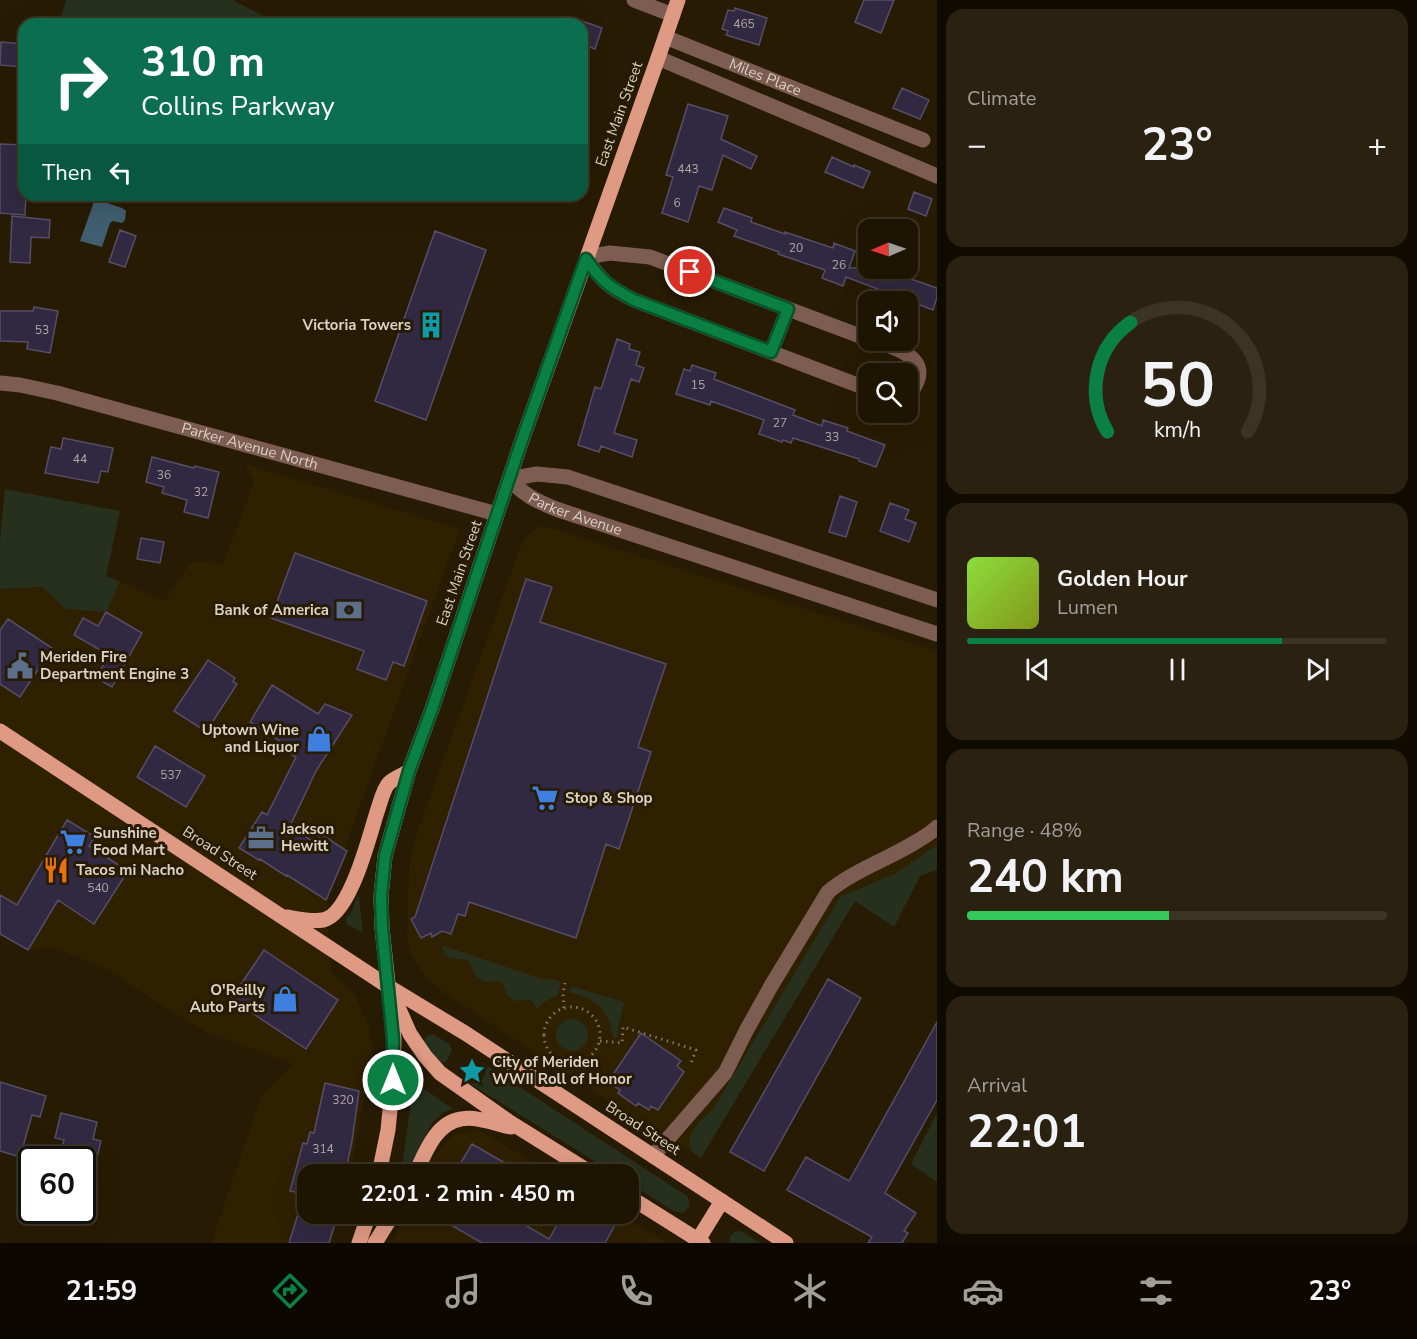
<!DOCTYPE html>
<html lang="en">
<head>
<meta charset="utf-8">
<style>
  body { margin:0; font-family:"Nunito Sans",sans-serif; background:#2a2111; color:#f1f3f6; height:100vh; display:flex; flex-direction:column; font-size:22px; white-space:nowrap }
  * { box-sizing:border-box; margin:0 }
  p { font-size:20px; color:#a09e99 }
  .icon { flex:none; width:33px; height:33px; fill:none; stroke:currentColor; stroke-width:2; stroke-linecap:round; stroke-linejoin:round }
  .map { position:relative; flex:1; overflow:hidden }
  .details { display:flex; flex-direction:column; gap:9px; padding:9px; background:#100b01; width:480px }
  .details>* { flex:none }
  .top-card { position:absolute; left:18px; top:18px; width:570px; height:183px; border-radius:18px; box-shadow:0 6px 24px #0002,0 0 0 2px #3b3324; background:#0b6e4f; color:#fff; overflow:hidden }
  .needle { width:39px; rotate:268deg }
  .tools { position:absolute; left:858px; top:219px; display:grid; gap:12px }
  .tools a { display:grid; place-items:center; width:60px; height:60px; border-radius:12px; background:#1d1402; box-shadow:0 6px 24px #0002,0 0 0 2px #3b3324; font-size:30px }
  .speed { position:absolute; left:18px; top:1146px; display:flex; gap:12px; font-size:30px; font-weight:700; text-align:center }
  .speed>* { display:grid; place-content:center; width:78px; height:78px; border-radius:50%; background:#1d1402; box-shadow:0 6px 24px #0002,0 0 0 2px #3b3324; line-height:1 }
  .speed .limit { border:3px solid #111; border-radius:9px; background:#fff; color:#111 }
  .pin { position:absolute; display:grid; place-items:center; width:51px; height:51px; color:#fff; margin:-26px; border:3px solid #fff; border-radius:50%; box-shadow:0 2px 6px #0007 }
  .me { position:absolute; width:66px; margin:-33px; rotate:0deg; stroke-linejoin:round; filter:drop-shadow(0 0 4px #0008) }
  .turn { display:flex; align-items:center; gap:21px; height:126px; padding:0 24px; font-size:27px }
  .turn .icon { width:78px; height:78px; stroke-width:2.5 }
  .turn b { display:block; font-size:42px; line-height:51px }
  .then { display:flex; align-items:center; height:57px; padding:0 24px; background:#0003; gap:12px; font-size:22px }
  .big { font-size:45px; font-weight:700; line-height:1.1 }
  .details .widget { flex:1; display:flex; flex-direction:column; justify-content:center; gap:9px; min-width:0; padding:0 21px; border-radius:18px; background:#2a2111 }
  .details .dial { align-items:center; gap:0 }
  .dial svg { height:156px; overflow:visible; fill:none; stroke:#3b3324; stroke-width:7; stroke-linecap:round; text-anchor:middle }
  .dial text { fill:#f1f3f6; stroke:none }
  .song { display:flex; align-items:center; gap:18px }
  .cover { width:72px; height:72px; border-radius:9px; background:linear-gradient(135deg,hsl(90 70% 55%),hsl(70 70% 35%)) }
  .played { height:6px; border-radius:3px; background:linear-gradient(90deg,#0b8043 75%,#3b3324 75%) }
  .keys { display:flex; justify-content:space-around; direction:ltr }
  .heat { display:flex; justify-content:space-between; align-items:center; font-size:33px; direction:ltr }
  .charge { height:9px; border-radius:4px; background:linear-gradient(90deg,#34c759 48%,#3b3324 0) }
  .trip { position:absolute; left:297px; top:1164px; width:342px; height:60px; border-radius:18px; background:#1d1402; box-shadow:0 6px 24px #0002,0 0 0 2px #3b3324; font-weight:700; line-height:60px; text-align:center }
  .menu { display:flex; height:96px; justify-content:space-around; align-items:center; background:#0c0801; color:#a09e99 }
  .menu .icon { width:42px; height:42px }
  .menu .selected { color:#0b8043 }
  .menu b { font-size:27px; color:#f1f3f6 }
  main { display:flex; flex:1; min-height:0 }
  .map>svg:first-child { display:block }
</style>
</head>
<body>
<main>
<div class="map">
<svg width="937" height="1243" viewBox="0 0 937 1243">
  <rect width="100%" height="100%" fill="#271b03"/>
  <path fill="#2f2000" d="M 245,464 L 460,529 L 326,900 L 331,972 L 355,995 L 369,1026 L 373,1052 L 350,1174 L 308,1174 L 308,1214 L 340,1214 L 331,1243 L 211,1243 L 261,1096 L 293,1064 L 204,1031 L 126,983 L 119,974 L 53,947 L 28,950 L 0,934 L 0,589 L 42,587 L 65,609 L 105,612 L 120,582 L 164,601 L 192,561 L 223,564 L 254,482 Z
    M 541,526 L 548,527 L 937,651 L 937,845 L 896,873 L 840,897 L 713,1109 L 700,1122 L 693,1152 L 701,1158 L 631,1116 L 443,992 L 426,977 L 411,953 L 407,935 L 409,866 L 417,832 L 522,543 L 528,534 Z
    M 478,1130 L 553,1174 L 425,1174 L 435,1155 L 455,1134 Z
    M 406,1214 L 618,1214 L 668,1243 L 391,1243 Z"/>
  <path fill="#26301d" d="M 66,0 L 233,0 L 279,24 L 59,24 Z
    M 5,489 L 120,511 L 106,576 L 120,582 L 106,612 L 65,609 L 42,587 L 0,589 L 0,542 Z
    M 937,845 L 937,870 L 920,876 L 894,927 L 855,901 L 701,1158 C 699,1156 695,1155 693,1152 C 681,1137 703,1118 713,1109 L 840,897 L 896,873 Z
    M 357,897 L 359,897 L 363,933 L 346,924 L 346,918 L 351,913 Z
    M 441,945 L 545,980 L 549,978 L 561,982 L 558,995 L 544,1002 L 537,1009 L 533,1002 L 529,999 L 515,1001 L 508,996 L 503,984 L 498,981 L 485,982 L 477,978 C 466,956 473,961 450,958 L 444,953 Z
    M 571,986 L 622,1001 L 624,1004 L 618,1027 L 617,1038 L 613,1038 C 612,1014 595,996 571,993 L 569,991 Z
    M556 1035a16 16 0 1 1 32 0a16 16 0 1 1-32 0Z
    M 432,1034 L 450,1044 L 452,1051 L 446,1062 L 439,1063 L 423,1042 L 426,1037 Z
    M 483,1063 L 687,1196 C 692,1204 689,1208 683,1213 L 673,1211 L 629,1183 L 628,1174 L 615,1174 L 469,1083 C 478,1085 484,1080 486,1071 Z
    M 413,1087 L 423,1088 L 453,1109 L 444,1112 L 432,1123 L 406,1174 L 401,1174 Z
    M 937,1113 L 937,1182 L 911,1164 Z
    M 739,1231 L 743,1232 L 760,1243 L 730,1243 C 729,1236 732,1232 739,1231 Z"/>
  <path fill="#405e6f" d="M 95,199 L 122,208 L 126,211 L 125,220 L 122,223 L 113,221 L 110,223 L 102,247 L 80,241 Z"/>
  <path fill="#312941" stroke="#564e67" stroke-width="1.5" d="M 864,0 L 894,0 L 881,33 L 855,22 Z
    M 735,8 L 767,18 L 759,45 L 726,35 L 728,31 L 722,29 L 728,10 L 734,11 Z
    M 582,21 L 602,28 L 595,49 L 582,44 Z
    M 1,42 L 24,44 L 24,67 L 0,65 Z
    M 902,88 L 929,100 L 920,119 L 893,108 Z
    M 688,104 L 728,116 L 721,139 L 757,156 L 751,169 L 723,155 L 712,190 L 699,186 L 688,222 L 662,213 L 673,177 L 666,175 Z
    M 0,144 L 24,145 L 24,195 L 26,195 L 25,215 L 0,213 Z
    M 832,157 L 854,167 L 854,165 L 870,172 L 863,188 L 825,172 Z
    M 914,192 L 932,199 L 926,216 L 908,209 Z
    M 724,208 L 752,218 L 751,222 L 785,234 L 785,232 L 833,248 L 834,243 L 855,251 L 849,268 L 892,268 L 891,272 L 937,288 L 937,297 L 933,310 L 846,277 L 843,286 L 822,278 L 825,270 L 778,254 L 779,252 L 734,236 L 737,230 L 718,222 Z
    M 12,216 L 50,220 L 49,238 L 31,237 L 30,263 L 10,262 Z
    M 120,230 L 136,236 L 125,267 L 109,262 Z
    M 435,231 L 486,250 L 426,420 L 375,401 Z
    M 34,307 L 58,311 L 50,353 L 27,349 L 28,342 L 0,341 L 0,311 L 33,311 Z
    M 617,339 L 630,344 L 629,349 L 640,352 L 636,365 L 644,368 L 639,382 L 631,379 L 614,433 L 637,440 L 632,457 L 601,446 L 599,452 L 578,445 L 595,387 L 601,389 Z
    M 692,365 L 716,373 L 714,379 L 795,410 L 793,415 L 822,426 L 823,420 L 848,428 L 847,431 L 885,445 L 876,467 L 859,461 L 859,459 L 793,438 L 791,443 L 783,440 L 782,442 L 759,434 L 764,420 L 711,401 L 710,405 L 676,394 L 684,369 L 690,371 Z
    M 63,438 L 113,448 L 108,472 L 101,471 L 98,483 L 45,473 L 51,447 L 61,449 Z
    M 152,457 L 194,468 L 195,466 L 219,472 L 208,518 L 184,512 L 187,500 L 162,493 L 164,487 L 146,482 Z
    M 840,496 L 857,502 L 846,537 L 829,532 Z
    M 890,503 L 909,510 L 905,519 L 916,523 L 909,542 L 880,531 Z
    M 141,538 L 164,542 L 160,563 L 137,559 Z
    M 295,553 L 427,601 L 404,666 L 393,662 L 386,680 L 357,669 L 364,651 L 271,618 Z
    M 526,579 L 552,587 L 540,622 L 666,664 L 638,747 L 651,752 L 619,849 L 606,844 L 576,938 L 469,902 L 465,916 L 458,914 L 451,934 L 442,931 L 432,937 L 431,933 L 421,938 L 411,919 L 415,917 Z
    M 106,612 L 142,633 L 112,687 L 96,678 L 109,655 L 74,635 L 83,618 L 98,626 Z
    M 8,619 L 52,648 L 20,697 L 0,684 L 0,630 Z
    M 208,660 L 235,678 L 233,682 L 237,684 L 208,729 L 204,726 L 202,729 L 174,711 Z
    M 272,685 L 318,714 L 325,704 L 352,715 L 316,771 L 290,826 L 315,843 L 321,834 L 347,851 L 326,900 L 287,875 L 286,876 L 260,859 L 259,860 L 239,848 L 262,812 L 267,815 L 296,757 L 291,754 L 294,750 L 250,722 Z
    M 155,746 L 205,776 L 186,807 L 137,777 Z
    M 67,820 L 95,837 L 89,846 L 128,871 L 94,924 L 58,900 L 28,950 L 0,934 L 0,895 L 17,905 Z
    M 264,950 L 338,1000 L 306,1049 L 231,999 Z
    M 828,979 L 861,998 L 764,1171 L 730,1152 Z
    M 937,1022 L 937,1100 L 885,1193 L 916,1213 L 904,1231 L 908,1233 L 902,1243 L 868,1243 L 872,1237 L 787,1190 L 806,1157 L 849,1181 Z
    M 641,1033 L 681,1061 L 677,1066 L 684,1072 L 658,1110 L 651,1106 L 649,1110 L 638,1103 L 636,1106 L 618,1093 L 620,1090 L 608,1082 Z
    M 0,1082 L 46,1096 L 40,1117 L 32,1115 L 20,1157 L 0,1151 Z
    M 325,1083 L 359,1091 L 352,1141 L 345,1174 L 308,1174 L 308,1195 L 290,1191 L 303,1143 L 307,1144 L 310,1132 L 314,1133 Z
    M 61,1113 L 97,1122 L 93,1139 L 101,1141 L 88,1194 L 82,1193 L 82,1160 L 59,1160 L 64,1140 L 55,1138 Z
    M 472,1144 L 524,1174 L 454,1174 Z
    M 298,1214 L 338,1214 L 329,1243 L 289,1243 Z
    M 432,1214 L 506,1214 L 549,1239 L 563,1214 L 595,1214 L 615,1225 L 605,1243 L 482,1243 Z"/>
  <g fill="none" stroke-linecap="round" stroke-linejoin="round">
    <path stroke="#817764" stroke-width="3" stroke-dasharray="1.5 4.5" stroke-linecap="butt" d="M544 1035a28 28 0 1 1 56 0a28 28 0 1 1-56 0Z
      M 564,1008 L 563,994 L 565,983
      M 600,1041 L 622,1043 L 623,1027 L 696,1050 L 690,1066
      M 551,1064 L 556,1059"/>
    <g stroke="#7d5c51" stroke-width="15">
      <path d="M 634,0 L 673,15"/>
      <path id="s1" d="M 665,37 L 923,140"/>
      <path d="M 658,58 L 937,176"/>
      <path d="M 868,339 L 650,257 L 610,253 L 598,255 L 587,259 C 601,281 610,288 634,300 L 868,389"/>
      <path d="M 873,340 C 890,347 925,354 918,379 C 916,385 913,391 908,394"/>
      <path d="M 771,352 L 788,309"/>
      <path id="s2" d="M 0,383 L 20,385 L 57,393 L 497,514"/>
      <path id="s3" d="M 937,600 L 568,477 L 537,474 L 509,479 C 524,495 536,501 556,509 L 937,634"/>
      <path d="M 653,1156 L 725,1073 L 746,1031 L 771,986 L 828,892 C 853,871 886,860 914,843 C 922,838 930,834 937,827"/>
    </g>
    <path stroke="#df9a84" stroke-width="15" d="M 0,731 L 389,987 L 465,1033 L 786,1243
      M 287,917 C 299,919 311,922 323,920 C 350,915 369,837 377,812 C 380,804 383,789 389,783 C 394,778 403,775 409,771
      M 394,998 L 410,1034 L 425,1056 L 440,1073 L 508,1121 L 593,1174
      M 379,1174 L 388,1130 L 393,1080 L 394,1039 L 382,928 L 381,896 L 385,856 L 409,771 L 432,709 L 521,443 L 658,58 L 678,0
      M 415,1174 C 425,1154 435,1123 461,1119 C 477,1116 496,1124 511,1127
      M 628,1196 L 703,1243
      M 698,1240 L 722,1201
      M 359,1243 L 369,1214
      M 375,1243 L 393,1214"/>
  </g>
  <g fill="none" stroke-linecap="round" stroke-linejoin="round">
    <g stroke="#07532c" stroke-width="15">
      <path id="route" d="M 393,1080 L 393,1039 L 382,928 L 381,896 L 385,856 L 409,771 L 432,709 L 521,443 L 586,259 C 601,281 611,288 634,300 L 771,352 L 788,309 L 690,272"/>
    </g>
    <use href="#route" stroke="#0b8043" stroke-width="10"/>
  </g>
  <defs>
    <g id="building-bare" transform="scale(2.07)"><path d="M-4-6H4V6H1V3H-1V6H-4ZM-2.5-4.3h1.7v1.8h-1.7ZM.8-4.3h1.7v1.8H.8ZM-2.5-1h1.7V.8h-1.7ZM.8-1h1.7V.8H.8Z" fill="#0f9aa8" stroke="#271b03" stroke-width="2.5" paint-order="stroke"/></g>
    <g id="bank-bare" transform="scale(2.07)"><path d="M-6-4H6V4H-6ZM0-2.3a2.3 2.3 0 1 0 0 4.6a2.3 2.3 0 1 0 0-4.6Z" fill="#5c6f8a" stroke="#271b03" stroke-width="2.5" paint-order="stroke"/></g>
    <g id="civic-bare" transform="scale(2.07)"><path d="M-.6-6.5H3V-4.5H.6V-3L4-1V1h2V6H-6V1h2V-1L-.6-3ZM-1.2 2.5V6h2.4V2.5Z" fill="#5c6f8a" stroke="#271b03" stroke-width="2.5" paint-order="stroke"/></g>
    <g id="shop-bare" transform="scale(2.07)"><path d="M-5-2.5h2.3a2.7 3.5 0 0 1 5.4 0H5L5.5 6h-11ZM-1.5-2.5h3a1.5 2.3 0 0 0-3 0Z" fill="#3f7fe0" stroke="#271b03" stroke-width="2.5" paint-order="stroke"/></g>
    <g id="supermarket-bare" transform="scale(2.07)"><path d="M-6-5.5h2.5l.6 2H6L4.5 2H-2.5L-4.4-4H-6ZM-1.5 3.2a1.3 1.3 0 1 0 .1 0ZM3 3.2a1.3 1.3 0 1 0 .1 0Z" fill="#3f7fe0" stroke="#271b03" stroke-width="2.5" paint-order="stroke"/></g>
    <g id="office-bare" transform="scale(2.07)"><path d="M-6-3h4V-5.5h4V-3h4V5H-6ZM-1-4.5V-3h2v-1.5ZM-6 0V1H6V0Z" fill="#5c6f8a" stroke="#271b03" stroke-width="2.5" paint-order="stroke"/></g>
    <g id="restaurant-bare" transform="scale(2.07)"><path d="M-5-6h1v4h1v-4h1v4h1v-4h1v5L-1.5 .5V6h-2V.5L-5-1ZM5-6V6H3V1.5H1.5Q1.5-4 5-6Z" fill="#e8710a" stroke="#271b03" stroke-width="2.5" paint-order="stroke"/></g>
    <g id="sight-bare" transform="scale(2.07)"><path d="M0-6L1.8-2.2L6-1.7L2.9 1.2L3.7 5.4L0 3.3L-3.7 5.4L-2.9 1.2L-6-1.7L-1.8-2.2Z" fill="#0f9aa8" stroke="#271b03" stroke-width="2.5" paint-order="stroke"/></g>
  </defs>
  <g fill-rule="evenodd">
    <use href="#building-bare" x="431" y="325"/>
    <use href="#bank-bare" x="349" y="610"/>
    <use href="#civic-bare" x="20" y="666"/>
    <use href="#shop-bare" x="319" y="739"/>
    <use href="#supermarket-bare" x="545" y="798"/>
    <use href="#office-bare" x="261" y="838"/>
    <use href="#supermarket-bare" x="73" y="842"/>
    <use href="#restaurant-bare" x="56" y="870"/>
    <use href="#shop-bare" x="285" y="999"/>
    <use href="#sight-bare" x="472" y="1071"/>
  </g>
  <g text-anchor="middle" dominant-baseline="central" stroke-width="6" stroke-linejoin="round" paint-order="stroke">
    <g font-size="12" fill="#b0a8a3">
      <text x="744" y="24">465</text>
      <text x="688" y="169">443</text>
      <text x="677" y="203">6</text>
      <text x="796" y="248">20</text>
      <text x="839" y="265">26</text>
      <text x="42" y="330">53</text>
      <text x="698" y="385">15</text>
      <text x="780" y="423">27</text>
      <text x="832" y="437">33</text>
      <text x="80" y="459">44</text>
      <text x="164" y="475">36</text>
      <text x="201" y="492">32</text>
      <text x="171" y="775">537</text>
      <text x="98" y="888">540</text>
      <text x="343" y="1100">320</text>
      <text x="323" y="1149">314</text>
    </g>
    <g font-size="15" fill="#dad2c4" stroke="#271b03">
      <text stroke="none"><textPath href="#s1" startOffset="108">Miles Place</textPath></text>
      <text transform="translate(619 114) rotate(-70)">East Main Street</text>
      <text stroke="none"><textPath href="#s2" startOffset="258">Parker Avenue North</textPath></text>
      <text stroke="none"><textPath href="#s3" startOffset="525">Parker Avenue</textPath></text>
      <text transform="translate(459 573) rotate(-71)">East Main Street</text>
      <text transform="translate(220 853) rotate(33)">Broad Street</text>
      <text transform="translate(643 1128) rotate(33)">Broad Street</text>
    </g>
    <g font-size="15" font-weight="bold" fill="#dad2c4" stroke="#271b03" text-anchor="start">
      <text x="411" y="325" text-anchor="end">Victoria Towers</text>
      <text x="329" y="610" text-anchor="end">Bank of America</text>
      <text x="40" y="657">Meriden Fire<tspan x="40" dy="17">Department Engine 3</tspan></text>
      <text x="299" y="730" text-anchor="end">Uptown Wine<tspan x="299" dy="17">and Liquor</tspan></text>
      <text x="565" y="798">Stop &amp; Shop</text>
      <text x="281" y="829">Jackson<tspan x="281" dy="17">Hewitt</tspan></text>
      <text x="93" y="833">Sunshine<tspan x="93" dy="17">Food Mart</tspan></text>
      <text x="76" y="870">Tacos mi Nacho</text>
      <text x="265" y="990" text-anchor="end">O'Reilly<tspan x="265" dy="17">Auto Parts</tspan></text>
      <text x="492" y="1062">City of Meriden<tspan x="492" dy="17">WWII Roll of Honor</tspan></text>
    </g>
  </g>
</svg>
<div class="tools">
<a><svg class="needle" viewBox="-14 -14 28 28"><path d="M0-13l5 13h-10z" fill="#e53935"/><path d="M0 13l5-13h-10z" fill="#a09e99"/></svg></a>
<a><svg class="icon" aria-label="sound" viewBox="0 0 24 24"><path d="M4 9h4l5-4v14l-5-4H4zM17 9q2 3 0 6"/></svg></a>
<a><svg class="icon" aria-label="search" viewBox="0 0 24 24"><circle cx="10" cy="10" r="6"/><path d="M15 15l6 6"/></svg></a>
</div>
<div class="speed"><div class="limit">60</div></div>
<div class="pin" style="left:690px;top:272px;background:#d93025"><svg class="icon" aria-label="arrive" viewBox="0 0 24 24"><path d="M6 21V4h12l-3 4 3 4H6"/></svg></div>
<svg class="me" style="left:393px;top:1080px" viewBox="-20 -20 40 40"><circle r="17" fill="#0b8043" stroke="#fff" stroke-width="3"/><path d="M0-11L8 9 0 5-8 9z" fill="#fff"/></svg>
<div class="trip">22:01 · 2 min · 450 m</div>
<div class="top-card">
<div class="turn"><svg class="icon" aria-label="right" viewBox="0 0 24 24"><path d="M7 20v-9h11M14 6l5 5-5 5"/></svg><div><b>310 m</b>Collins Parkway</div></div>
<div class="then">Then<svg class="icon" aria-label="left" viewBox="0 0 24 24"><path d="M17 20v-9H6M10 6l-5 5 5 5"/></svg></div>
</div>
</div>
<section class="details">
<div class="widget"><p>Climate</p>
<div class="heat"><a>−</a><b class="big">23°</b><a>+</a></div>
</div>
<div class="widget dial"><svg viewBox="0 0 100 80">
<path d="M14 69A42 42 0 1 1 86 69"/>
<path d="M14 69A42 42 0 0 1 26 13" stroke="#0b8043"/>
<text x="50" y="56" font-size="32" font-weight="700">50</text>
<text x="50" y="72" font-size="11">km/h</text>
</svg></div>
<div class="widget">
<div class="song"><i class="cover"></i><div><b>Golden Hour</b><p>Lumen</p></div></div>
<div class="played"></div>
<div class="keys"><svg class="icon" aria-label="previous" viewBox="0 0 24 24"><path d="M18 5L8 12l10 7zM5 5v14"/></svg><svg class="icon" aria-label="pause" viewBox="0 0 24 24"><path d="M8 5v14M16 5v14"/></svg><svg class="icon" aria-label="next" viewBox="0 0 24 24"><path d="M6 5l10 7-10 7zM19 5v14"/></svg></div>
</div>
<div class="widget"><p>Range · 48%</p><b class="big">240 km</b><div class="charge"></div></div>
<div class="widget"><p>Arrival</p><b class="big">22:01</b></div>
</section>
</main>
<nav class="menu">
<b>21:59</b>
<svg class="icon selected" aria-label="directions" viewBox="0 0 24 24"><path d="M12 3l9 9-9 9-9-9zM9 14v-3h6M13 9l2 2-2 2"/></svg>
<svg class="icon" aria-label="music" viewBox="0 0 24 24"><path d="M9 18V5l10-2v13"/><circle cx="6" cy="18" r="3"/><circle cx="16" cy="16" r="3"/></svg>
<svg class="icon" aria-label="phone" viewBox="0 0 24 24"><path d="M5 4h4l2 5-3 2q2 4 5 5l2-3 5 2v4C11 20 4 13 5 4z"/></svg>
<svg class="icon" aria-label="climate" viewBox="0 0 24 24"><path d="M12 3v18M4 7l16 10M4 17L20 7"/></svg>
<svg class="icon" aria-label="car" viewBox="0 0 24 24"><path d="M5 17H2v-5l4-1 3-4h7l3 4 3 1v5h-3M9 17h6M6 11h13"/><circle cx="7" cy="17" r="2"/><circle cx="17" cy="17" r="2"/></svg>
<svg class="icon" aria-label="filters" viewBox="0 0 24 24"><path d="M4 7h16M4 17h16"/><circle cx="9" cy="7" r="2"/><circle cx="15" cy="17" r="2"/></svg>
<b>23°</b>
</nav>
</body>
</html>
